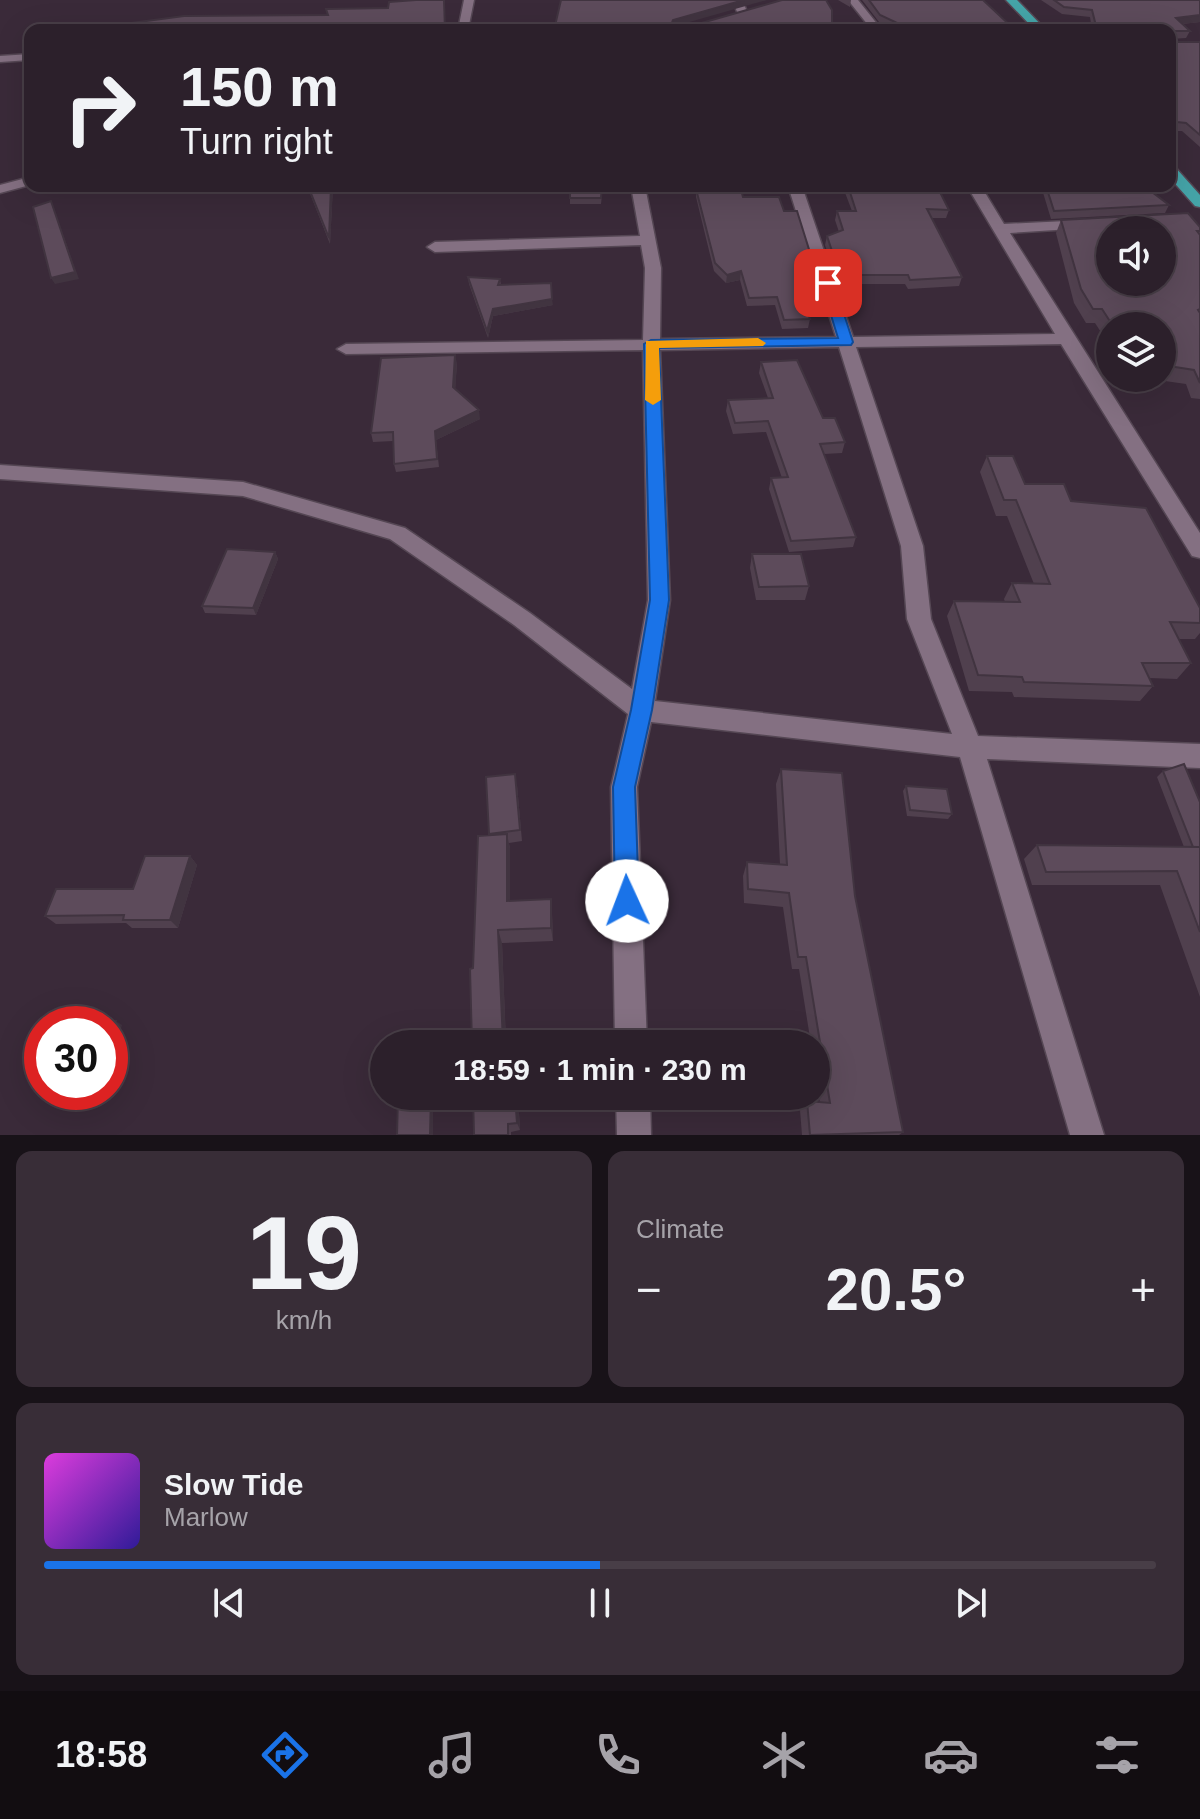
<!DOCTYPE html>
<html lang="en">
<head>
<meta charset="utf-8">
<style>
  body { margin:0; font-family:Arial,sans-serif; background:#382d37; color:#f1f3f6; height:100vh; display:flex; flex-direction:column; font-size:30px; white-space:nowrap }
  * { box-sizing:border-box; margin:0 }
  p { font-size:26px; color:#a6a3a9 }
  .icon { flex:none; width:44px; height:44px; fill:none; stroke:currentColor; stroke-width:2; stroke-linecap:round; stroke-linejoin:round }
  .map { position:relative; height:1135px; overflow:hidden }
  .side { display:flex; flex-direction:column; gap:16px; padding:16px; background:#181218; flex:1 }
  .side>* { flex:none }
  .top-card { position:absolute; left:24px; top:24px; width:1152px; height:168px; border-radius:16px; box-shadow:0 8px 32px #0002,0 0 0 2px #483e47; background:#2c202b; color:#f1f3f6; overflow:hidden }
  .buttons { position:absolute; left:1096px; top:216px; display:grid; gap:16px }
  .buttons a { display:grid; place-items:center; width:80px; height:80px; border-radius:50%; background:#2c202b; box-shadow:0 8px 32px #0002,0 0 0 2px #483e47; font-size:40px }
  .speed { position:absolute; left:24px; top:1006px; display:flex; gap:16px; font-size:40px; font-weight:700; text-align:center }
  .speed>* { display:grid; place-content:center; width:104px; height:104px; border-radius:50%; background:#2c202b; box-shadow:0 8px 32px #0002,0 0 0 2px #483e47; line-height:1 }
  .speed .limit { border:12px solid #d22; background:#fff; color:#111 }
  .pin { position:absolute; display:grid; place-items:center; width:68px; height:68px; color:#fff; margin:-34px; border-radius:16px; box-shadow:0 4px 12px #0006 }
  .me { position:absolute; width:88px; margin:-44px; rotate:358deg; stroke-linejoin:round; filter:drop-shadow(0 0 6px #0008) }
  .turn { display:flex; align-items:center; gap:28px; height:168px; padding:0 24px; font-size:36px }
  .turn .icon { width:104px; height:104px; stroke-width:2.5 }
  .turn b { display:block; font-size:56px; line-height:68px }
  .big { font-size:60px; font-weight:800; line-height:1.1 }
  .side .widget { flex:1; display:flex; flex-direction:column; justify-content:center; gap:12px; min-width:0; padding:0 28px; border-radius:16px; background:#382d37 }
  .side .dial { align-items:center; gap:0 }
  .dial b { font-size:104px; line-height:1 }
  .song { display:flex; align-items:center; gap:24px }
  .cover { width:96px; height:96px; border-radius:12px; background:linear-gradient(135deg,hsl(300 70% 55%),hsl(250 70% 35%)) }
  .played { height:8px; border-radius:4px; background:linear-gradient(90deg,#1a73e8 50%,#483e47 50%) }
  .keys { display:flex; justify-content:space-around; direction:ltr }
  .heat { display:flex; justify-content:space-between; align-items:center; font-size:44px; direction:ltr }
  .side .tiles { flex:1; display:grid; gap:16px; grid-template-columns:1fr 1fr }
  .widget:last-child { grid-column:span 2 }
  .trip { position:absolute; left:370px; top:1030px; width:460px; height:80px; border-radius:40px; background:#2c202b; box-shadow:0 8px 32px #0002,0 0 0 2px #483e47; font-weight:800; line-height:80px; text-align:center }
  .tabs { display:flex; height:128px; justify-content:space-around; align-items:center; background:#120d11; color:#a6a3a9 }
  .tabs .icon { width:56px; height:56px }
  .tabs .on { color:#1a73e8 }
  .tabs b { font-size:36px; color:#f1f3f6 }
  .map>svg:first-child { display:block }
</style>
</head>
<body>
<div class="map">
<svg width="1200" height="1135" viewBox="0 0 1200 1135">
  <rect width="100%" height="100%" fill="#3a2a39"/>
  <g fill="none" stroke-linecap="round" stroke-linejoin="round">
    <g stroke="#554754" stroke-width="3">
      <path id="minor" d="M 464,0 L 474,0 L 468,30 L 458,30 Z
        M 732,0 L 742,0 L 755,30 L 745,30 Z
        M 848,0 L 858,0 L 882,30 L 872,30 Z
        M 30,54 L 30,60 L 0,62 L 0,56 Z
        M 30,177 L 30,185 L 0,193 L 0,185 Z
        M 631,186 L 645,186 L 661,268 L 660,339 L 836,337 L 788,186 L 802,186 L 853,337 L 1055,334 L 967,186 L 981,186 L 1004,224 L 1087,220 L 1094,224 L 1087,228 L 1010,233 L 1200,533 L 1200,558 L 1192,556 L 1061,344 L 856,347 L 923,546 L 931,619 L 978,736 L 1200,744 L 1200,768 L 987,759 L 1104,1135 L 1070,1135 L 960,757 L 651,722 L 637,787 L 647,1044 L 615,1044 L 611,787 L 628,714 L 514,625 L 390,539 L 243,496 L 0,479 L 0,465 L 243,482 L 405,528 L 530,613 L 632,689 L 648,600 L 643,350 L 346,354 L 337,349 L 346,344 L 643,340 L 645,268 L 641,245 L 435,252 L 427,247 L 435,242 L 640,236 ZM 839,347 L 901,546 L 907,619 L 952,734 L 655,701 L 670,600 L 660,350 Z
        M 616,1096 L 650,1096 L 651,1135 L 617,1135 Z"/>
    </g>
    <g stroke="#554754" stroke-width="3">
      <path id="trunk" d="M 1006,0 L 1017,0 L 1046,30 L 1035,30 Z
        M 1170,166 L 1175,167 L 1200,195 L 1200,207 L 1195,206 L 1170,178 Z"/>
    </g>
    <use href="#minor" fill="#847082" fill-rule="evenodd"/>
    <use href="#trunk" fill="#45a4a8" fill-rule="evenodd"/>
  </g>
  <path fill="#50404e" d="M 838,0 L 851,0 L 850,7 Z
    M 862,0 L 983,0 L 1015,30 L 896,30 L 879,22 Z
    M 1041,0 L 1200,0 L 1200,22 L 1182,24 L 1190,31 L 1186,38 L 1170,39 L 1173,42 L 1200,42 L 1200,147 L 1182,131 L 1173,131 L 1170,126 L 1170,30 L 1092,30 L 1090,17 L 1062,14 Z
    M 307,186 L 333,186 L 330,244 Z
    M 570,186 L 603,186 L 601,204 L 570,204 Z
    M 845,186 L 942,186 L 941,189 L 938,189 L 949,210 L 946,218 L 932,218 L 962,277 L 959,286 L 908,289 L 905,284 L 838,284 L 825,245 L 827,236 L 839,232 L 835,220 L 837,211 L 852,211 L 844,190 Z
    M 1041,186 L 1144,186 L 1169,205 L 1165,213 L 1051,219 Z
    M 696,189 L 743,197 L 784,211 L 817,275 L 816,283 L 808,283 L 812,296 L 810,305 L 805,305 L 810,319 L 808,328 L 782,329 L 775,305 L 747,306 L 740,280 L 726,283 L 714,271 L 696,197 Z
    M 1061,220 L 1200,227 L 1200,399 L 1191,398 L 1186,384 L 1144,378 L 1162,378 L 1162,326 L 1110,326 L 1110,346 L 1095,323 L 1086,323 L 1074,303 L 1056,233 Z
    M 468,277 L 500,279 L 501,285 L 553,305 L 493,316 L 488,338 L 469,284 Z
    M 761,362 L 823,418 L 845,442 L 842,453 L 824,454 L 856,537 L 853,547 L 789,552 L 769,489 L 771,478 L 782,478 L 766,432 L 733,434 L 726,411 L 728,400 L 768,398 L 759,373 Z
    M 457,363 L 455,389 L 480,419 L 436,440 L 439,467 L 396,472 L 394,464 L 393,441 L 373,442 L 371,433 Z
    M 987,456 L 1025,484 L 1071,501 L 1200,608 L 1200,633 L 1195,639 L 1178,639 L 1191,663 L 1177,679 L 1149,678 L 1153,686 L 1140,701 L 1014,697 L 1012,692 L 969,691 L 947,616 L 954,601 L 1005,602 L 1004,599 L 1012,583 L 1034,584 L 1007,516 L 996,516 L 980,472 Z
    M 275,552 L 278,559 L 256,615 L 205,613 L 202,606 Z
    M 752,554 L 809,586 L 805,600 L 756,600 L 750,568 Z
    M 781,769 L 855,896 L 903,1132 L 899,1135 L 802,1135 L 800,1110 L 807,1101 L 820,1103 L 816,1076 L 816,1044 L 811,1044 L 799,969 L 792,969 L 783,907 L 744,903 L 743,876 L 747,862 L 780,864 L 776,784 Z
    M 1163,771 L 1200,802 L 1200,997 L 1160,885 L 1032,885 L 1024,859 L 1037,845 L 1184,847 L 1157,777 Z
    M 486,777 L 517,785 L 522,841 L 509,843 L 510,849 L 510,901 L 552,913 L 553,941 L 502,943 L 506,1042 L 512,1040 L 513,1044 L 472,1044 L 473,968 L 489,835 Z
    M 906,786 L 952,814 L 948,819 L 907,816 L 903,791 Z
    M 190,856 L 197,865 L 178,928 L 132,928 L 126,923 L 56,924 L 45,916 L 133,889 Z
    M 473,1096 L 518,1096 L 520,1130 L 511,1132 L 511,1135 L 474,1135 Z"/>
  <path fill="#413440" d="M 744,0 L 767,0 L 672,27 L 671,25 L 673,20 Z
    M 1200,15 L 1200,22 L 1172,25 L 1176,18 Z
    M 832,23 L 831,30 L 791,30 Z
    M 331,186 L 333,186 L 330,244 L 329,238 Z
    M 51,201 L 79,279 L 55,284 L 51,278 Z
    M 741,271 L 740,280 L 726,283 L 727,275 Z
    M 552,299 L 553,305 L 493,316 L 488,338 L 487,331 L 493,309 Z
    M 455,355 L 457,363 L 455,396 L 453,387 Z
    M 479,410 L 480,419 L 436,440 L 439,467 L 435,431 Z
    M 275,552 L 278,559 L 256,615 L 253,608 Z
    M 507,834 L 510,849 L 510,914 L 507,901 Z
    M 190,856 L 197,865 L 178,928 L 170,920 Z
    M 551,899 L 552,913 L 553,941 L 551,928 Z
    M 498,930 L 502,943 L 506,1044 L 503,1042 Z
    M 116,1021 L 122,1025 L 114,1053 L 110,1051 L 110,1041 Z
    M 431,1096 L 433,1096 L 433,1135 L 430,1135 Z
    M 515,1096 L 518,1096 L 520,1130 L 517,1123 Z"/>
  <path fill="#5d4b5b" stroke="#413440" stroke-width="2" fill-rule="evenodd" d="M 416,0 L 444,0 L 445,30 L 78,30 L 184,16 L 328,15 L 326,9 L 388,8 L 389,2 Z
    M 561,0 L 744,0 L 673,20 L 671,25 L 691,26 L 782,0 L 826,0 L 832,10 L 832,23 L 791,30 L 554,30 Z
    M 869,0 L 983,0 L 1015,30 L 912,30 L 880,15 Z
    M 1054,0 L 1200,0 L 1200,15 L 1176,18 L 1190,31 L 1171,31 L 1170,39 L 1173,42 L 1200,42 L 1200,135 L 1186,123 L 1177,122 L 1170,113 L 1170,30 L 1097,30 L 1092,10 L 1064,7 Z
    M 308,186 L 331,186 L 329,238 Z
    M 570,186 L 602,186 L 601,198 L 570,198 Z
    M 740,186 L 743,197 L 779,197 L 784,211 L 797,211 L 817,275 L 805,275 L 812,296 L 802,297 L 810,319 L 784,320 L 777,297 L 749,298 L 741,271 L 727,275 L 715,263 L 696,189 Z
    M 848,186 L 937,186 L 949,210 L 927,209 L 962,277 L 910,280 L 908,275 L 840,275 L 827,236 L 843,230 L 837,211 L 856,211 Z
    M 1046,186 L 1144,186 L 1169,205 L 1054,211 Z
    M 51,201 L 75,272 L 51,278 L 33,207 Z
    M 1188,213 L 1200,227 L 1200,231 L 1197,231 L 1200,235 L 1200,309 L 1198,310 L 1200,313 L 1200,383 L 1194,370 L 1162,365 L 1162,326 L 1113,326 L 1102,309 L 1093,309 L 1081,289 L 1061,220 ZM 1110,230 L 1162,230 L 1162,282 L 1110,282 Z
    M 468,277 L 500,279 L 498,285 L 551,283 L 552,299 L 493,309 L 487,331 Z
    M 455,355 L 453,387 L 479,410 L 435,431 L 437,459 L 394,464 L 393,432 L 371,433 L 381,358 Z
    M 797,360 L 823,418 L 835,418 L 845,442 L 820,444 L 856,537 L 791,541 L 771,478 L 788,477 L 768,421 L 735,423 L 728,400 L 773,398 L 761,362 Z
    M 987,456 L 1013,456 L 1025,484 L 1064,484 L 1071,501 L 1146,508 L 1200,608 L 1200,623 L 1170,622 L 1191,663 L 1142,663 L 1153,686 L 1024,682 L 1022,677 L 978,675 L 954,601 L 1020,602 L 1012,583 L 1050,584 L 1016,500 L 1004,500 Z
    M 227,549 L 275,552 L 253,608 L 202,606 Z
    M 752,554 L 801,554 L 809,586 L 759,587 Z
    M 1184,764 L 1200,802 L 1200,847 L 1193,847 L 1163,771 Z
    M 781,769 L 842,773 L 855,896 L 903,1132 L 810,1135 L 807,1101 L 830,1103 L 806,957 L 798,957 L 789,893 L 748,889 L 747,862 L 787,865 Z
    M 515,774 L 520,830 L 489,834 L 486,777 Z
    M 906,786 L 947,789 L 952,814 L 910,810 Z
    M 507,834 L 507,901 L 551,899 L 551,928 L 498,930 L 503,1042 L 512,1040 L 512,1044 L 472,1044 L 470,969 L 473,968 L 478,836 Z
    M 1037,845 L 1200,847 L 1200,932 L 1177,871 L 1046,872 Z
    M 145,856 L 190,856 L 170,920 L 123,920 L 124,915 L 45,916 L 56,889 L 133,889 Z
    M 76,1021 L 116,1021 L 110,1041 L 110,1024 L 75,1024 Z
    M 398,1096 L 431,1096 L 430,1135 L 397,1135 Z
    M 473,1096 L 515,1096 L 517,1123 L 508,1124 L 508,1135 L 474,1135 Z"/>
  <path fill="#1a73e8" stroke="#114b97" stroke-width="2" d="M 828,279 L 834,283 L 853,342 L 851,345 L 659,348 L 669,600 L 652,710 L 635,787 L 639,901 L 636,910 L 627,913 L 619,910 L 615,901 L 613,787 L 631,710 L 650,600 L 644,344 L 651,340 L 838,338 L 821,283 Z"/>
  <path fill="#f59e0b" d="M 758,338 L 766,343 L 763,346 L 659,348 L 661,400 L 653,405 L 645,400 L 646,341 Z"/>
</svg>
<div class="buttons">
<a><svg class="icon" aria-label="sound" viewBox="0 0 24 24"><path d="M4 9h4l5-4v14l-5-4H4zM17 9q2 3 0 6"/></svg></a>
<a><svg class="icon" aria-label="layers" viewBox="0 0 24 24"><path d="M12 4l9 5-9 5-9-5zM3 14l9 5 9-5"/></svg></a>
</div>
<div class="speed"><div class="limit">30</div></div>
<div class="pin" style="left:828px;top:283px;background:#d93025"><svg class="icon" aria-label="arrive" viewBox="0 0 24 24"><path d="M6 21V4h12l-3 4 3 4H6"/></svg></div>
<svg class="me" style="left:627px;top:901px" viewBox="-20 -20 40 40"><circle r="19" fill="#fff"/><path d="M0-13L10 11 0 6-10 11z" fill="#1a73e8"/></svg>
<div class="trip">18:59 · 1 min · 230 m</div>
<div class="top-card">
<div class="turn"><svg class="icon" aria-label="right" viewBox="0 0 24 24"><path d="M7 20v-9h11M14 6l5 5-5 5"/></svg><div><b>150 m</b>Turn right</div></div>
</div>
</div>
<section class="side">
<div class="tiles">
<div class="widget dial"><b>19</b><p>km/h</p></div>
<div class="widget"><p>Climate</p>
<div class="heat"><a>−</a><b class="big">20.5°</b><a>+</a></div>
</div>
<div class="widget">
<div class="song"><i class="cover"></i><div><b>Slow Tide</b><p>Marlow</p></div></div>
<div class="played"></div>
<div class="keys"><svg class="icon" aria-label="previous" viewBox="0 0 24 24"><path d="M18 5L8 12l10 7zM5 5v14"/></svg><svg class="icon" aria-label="pause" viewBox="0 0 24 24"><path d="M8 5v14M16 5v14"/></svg><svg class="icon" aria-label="next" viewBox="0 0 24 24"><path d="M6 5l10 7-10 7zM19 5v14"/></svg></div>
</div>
</div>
</section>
<nav class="tabs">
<b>18:58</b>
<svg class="icon on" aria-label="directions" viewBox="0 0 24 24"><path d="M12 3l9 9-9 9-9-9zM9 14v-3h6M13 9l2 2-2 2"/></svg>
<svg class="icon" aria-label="music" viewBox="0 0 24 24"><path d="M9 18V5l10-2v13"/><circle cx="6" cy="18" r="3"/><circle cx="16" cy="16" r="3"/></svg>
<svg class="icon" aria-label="phone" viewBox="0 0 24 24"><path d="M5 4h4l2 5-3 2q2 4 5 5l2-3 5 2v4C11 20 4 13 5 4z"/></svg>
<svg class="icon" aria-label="climate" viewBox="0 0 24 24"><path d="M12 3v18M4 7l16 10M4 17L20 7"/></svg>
<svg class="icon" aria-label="car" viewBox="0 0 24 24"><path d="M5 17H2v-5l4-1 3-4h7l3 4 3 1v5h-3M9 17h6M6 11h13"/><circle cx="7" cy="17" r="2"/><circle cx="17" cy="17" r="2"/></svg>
<svg class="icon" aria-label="filters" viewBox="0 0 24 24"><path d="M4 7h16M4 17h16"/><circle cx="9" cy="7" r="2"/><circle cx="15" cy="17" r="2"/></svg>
</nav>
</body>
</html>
